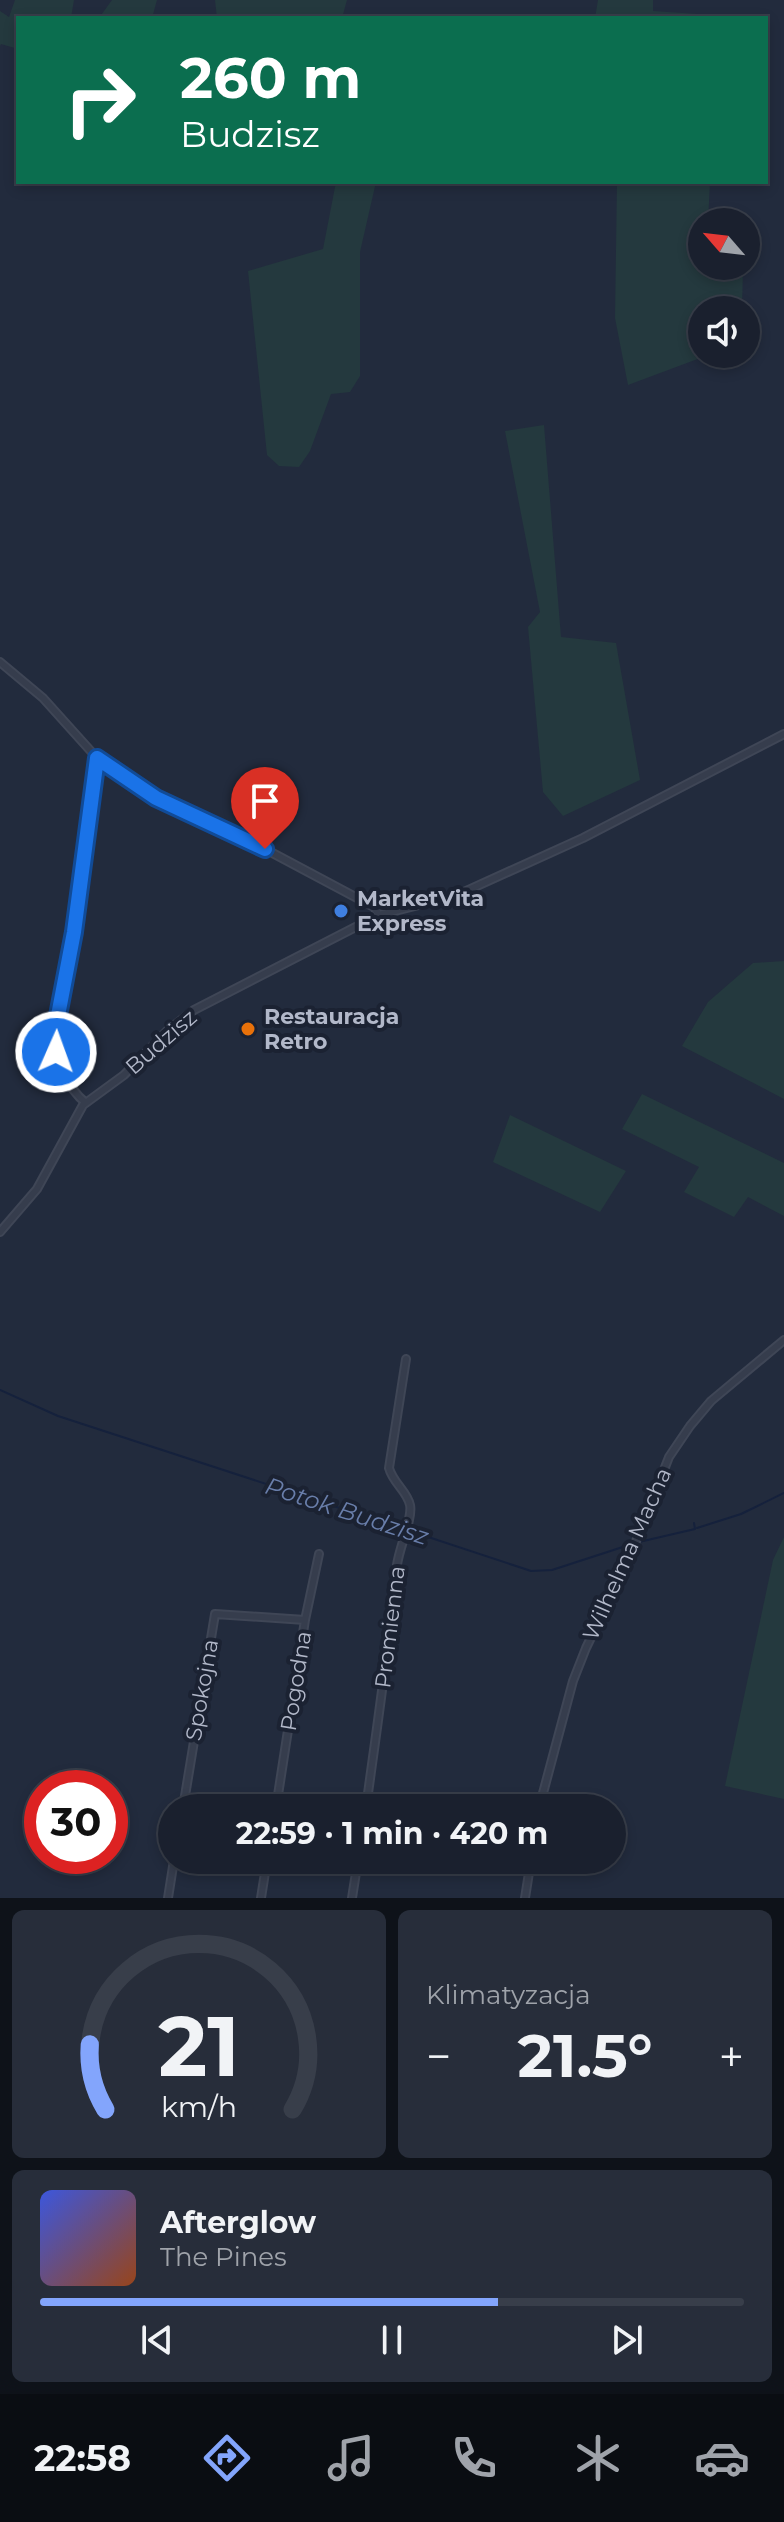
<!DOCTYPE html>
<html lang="pl">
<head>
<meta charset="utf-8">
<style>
  body { margin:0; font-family:Montserrat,sans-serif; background:#272d3a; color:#f1f3f6; height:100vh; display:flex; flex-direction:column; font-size:30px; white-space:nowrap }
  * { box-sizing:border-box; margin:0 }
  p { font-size:26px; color:#9fa3aa }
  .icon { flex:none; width:44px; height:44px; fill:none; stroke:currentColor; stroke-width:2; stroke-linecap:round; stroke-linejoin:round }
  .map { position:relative; height:1898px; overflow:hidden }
  .sheet { display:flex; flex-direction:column; gap:12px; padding:12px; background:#0e1219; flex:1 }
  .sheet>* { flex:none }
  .hud { position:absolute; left:16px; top:16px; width:752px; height:168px; border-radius:0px; box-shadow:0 4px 12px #0003,0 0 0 2px #383e4a; background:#0b6e4f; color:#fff; overflow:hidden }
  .needle { width:52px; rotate:298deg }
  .fabs { position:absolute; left:688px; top:208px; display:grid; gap:16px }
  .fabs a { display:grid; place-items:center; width:72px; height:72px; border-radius:50%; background:#1a202e; box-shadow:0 4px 12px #0003,0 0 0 2px #383e4a; font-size:40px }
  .speed { position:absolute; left:24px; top:1770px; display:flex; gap:16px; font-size:40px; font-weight:700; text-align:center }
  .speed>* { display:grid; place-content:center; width:104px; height:104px; border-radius:50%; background:#1a202e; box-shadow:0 4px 12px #0003,0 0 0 2px #383e4a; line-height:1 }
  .speed .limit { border:12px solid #d22; background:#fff; color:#111 }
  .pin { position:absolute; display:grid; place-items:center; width:68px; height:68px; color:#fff; margin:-82px -34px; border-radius:50% 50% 50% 0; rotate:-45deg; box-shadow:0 0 8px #0007 }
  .pin .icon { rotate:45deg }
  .me { position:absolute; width:88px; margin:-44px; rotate:2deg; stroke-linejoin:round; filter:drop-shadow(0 0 6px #0008) }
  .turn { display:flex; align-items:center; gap:28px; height:168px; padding:0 32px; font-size:36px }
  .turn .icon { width:104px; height:104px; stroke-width:2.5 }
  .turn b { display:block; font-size:56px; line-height:68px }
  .big { font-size:60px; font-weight:700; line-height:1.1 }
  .sheet .card { flex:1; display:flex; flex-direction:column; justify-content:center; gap:12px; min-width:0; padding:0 28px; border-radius:12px; background:#272d3a }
  .sheet .dial { align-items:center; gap:0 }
  .dial svg { height:208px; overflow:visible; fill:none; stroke:#383e4a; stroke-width:7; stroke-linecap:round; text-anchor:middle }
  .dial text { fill:#f1f3f6; stroke:none }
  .song { display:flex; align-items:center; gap:24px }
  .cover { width:96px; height:96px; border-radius:12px; background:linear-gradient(135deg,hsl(230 70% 55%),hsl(20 70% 35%)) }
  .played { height:8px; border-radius:4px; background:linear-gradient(90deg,#83a5fc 65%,#383e4a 65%) }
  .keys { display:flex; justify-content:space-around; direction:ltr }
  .heat { display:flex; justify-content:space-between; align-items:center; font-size:44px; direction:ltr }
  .sheet .tiles { flex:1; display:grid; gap:12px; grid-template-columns:1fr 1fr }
  .card:last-child { grid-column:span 2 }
  .trip { position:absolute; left:158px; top:1794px; width:468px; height:80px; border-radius:40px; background:#1a202e; box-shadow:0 4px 12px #0003,0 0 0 2px #383e4a; font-weight:700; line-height:80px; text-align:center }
  .dock { display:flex; height:128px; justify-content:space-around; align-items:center; background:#0a0d12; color:#9fa3aa }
  .dock .icon { width:56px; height:56px }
  .dock .current { color:#83a5fc }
  .dock b { font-size:36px; color:#f1f3f6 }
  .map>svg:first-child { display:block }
</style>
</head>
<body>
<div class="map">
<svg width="784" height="1898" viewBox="0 0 784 1898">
  <rect width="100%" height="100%" fill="#222b3d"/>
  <path fill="#24393e" d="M 15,0 L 74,0 L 71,18 L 18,18 L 18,49 L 1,44 L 0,46 L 0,11 L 9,17 Z
    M 112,0 L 157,0 L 152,18 L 99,18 Z
    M 215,0 L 347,0 L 342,18 L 217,18 Z
    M 598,0 L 653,0 L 653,11 L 758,18 L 595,18 Z
    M 336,182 L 376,182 L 360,252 L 360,376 L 350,392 L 331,394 L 310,451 L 299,467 L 279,466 L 267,455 L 248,271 L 323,249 Z
    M 617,182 L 710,182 L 708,222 L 702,222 L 702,266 L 743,266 L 742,310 L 702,310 L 702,354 L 711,354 L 628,385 L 615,318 Z
    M 544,425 L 561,637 L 616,643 L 640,780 L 563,816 L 543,792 L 528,627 L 540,612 L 505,431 Z
    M 784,961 L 784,1099 L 682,1046 L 708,1002 L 753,963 Z
    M 642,1094 L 784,1163 L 784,1216 L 748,1197 L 734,1217 L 684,1192 L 699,1167 L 622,1129 Z
    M 510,1115 L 626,1171 L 600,1212 L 493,1162 Z
    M 784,1537 L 784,1799 L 725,1786 L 773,1560 Z"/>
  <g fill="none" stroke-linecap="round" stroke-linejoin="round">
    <path stroke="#15213c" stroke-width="2" d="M 0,1390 L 58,1416 L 404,1529
      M 697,1528 L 741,1514 L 784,1493
      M 410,1531 L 531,1571 L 552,1570 L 632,1544
      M 639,1542 L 695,1529 L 694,1523"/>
    <g stroke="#3f4656" stroke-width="10">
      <path id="minor" d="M 0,662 L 43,698 L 97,758 L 140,789 L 265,849 L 374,907 L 379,915
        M 86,1103 C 67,1088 56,1061 55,1037 L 74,932 L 97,758
        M 0,1232 L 37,1189 L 83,1105 L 124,1075 L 167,1031 L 194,1010 L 379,915 L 455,896 L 583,838 L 784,734
        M 183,1808 L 215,1614 L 305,1620
        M 276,1808 L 305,1620 L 319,1554
        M 366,1808 C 377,1727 389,1646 397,1565 C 399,1548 413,1518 410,1505 C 407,1491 393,1483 389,1468 L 406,1359
        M 539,1808 L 573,1681 L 586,1648 L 631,1554 L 669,1457 L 690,1426 L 711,1401 L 784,1340
        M 168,1898 L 174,1860
        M 261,1898 L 267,1860
        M 352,1898 L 358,1860
        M 525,1898 L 531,1860"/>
    </g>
    <use href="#minor" stroke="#363d4d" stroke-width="6"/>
  </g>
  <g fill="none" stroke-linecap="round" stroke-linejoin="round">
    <g stroke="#114b97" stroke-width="20">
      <path id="route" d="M 56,1052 L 56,1026 L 74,932 L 97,758 L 156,798 L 265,849"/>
    </g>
    <use href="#route" stroke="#1a73e8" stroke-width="14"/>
  </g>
  <circle fill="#3f7fe0" stroke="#1b2232" stroke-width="3" cx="341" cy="911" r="8"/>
  <circle fill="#e8710a" stroke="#1b2232" stroke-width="3" cx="248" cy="1029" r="8"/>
  <g text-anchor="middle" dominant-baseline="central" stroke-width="8" stroke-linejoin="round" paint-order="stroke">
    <g font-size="22" font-weight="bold" fill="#b2b8c9" stroke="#1b2232" text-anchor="start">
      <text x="357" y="898">MarketVita<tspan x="357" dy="25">Express</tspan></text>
      <text x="264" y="1016">Restauracja<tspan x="264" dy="25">Retro</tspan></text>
    </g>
    <g font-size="22" fill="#b2b8c9" stroke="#1b2232">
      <text transform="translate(161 1042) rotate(-41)">Budzisz</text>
      <text transform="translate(627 1554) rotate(-66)">Wilhelma Macha</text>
      <text transform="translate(390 1627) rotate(-83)">Promienna</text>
      <text transform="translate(296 1681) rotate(-81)">Pogodna</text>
      <text transform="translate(202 1690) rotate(-80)">Spokojna</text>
    </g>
    <g font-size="24" font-style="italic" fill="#697eaa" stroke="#1b2232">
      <text transform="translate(347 1511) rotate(18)">Potok Budzisz</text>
    </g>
  </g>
</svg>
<div class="fabs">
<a><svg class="needle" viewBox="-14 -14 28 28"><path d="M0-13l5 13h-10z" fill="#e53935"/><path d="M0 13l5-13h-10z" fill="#9fa3aa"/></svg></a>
<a><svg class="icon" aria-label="sound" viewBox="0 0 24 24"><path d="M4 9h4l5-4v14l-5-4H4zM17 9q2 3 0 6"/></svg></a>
</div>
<div class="speed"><div class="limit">30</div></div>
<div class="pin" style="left:265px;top:849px;background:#d93025"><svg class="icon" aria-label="arrive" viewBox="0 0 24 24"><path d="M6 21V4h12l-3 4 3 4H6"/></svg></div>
<svg class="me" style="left:56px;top:1052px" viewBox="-20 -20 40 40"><circle r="17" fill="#1a73e8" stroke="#fff" stroke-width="3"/><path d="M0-11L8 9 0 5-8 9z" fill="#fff"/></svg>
<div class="trip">22:59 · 1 min · 420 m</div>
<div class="hud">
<div class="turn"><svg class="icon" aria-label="right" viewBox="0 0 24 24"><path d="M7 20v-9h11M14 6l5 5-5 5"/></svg><div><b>260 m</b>Budzisz</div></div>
</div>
</div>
<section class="sheet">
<div class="tiles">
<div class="card dial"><svg viewBox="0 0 100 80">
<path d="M14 69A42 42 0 1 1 86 69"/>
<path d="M14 69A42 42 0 0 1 8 44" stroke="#83a5fc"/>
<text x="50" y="56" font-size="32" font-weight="700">21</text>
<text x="50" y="72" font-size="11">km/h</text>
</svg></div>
<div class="card"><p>Klimatyzacja</p>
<div class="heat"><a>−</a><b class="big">21.5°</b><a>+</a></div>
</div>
<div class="card">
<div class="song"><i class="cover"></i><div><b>Afterglow</b><p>The Pines</p></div></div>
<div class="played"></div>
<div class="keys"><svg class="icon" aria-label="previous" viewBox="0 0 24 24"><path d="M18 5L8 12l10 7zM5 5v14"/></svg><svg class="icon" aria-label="pause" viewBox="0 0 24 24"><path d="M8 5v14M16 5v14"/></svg><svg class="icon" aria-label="next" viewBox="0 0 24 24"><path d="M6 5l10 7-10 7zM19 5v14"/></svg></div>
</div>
</div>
</section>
<nav class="dock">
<b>22:58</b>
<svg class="icon current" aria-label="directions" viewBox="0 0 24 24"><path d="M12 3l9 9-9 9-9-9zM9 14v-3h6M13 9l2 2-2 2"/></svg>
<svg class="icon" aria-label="music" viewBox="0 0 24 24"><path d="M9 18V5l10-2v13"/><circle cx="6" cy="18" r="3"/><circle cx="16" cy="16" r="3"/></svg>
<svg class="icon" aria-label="phone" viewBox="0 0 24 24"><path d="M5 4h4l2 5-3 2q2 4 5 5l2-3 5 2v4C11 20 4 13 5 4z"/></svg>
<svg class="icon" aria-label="climate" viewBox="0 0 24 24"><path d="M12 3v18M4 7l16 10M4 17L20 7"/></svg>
<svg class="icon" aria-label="car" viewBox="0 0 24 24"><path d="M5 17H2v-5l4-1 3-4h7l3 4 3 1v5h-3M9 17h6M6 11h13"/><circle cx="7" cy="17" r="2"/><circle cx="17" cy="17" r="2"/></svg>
</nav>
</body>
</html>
